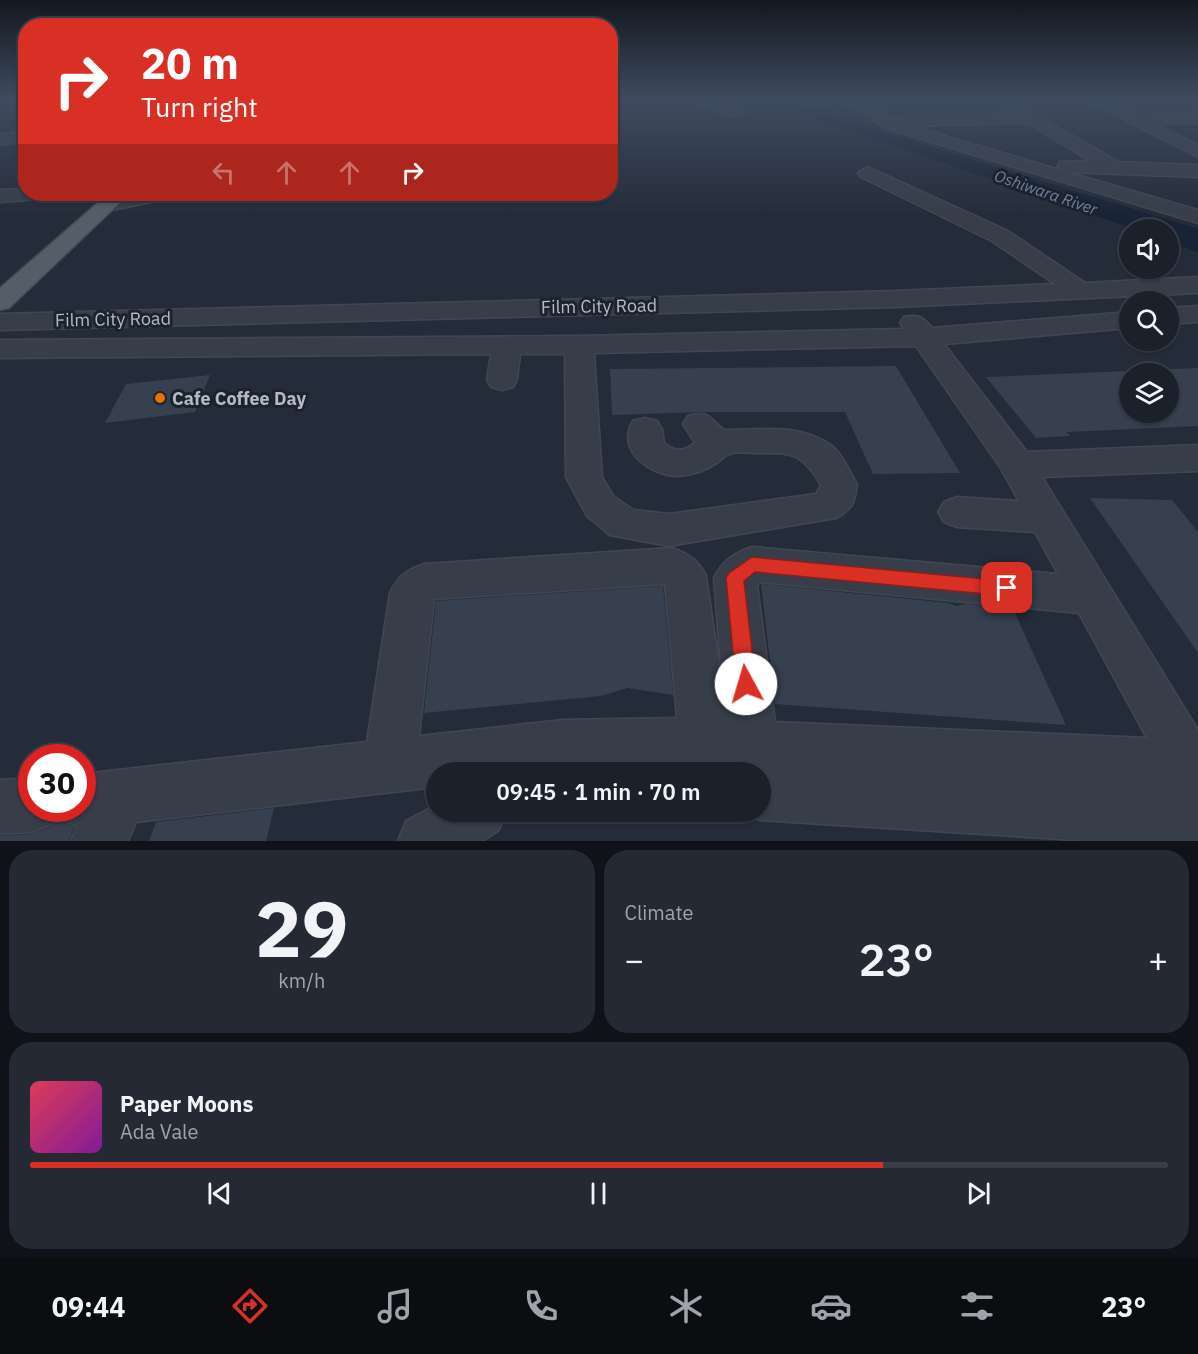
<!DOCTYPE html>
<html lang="en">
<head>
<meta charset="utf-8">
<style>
  body { margin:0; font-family:"IBM Plex Sans",sans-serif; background:#242933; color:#f1f3f6; height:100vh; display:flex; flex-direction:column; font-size:22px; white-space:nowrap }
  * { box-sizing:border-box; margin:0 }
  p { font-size:20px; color:#a0a3a9 }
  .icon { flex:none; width:33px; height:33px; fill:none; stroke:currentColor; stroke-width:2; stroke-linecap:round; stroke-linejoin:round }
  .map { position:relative; height:841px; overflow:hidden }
  .side { display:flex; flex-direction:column; gap:9px; padding:9px; background:#0f1218; flex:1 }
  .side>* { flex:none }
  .guide { position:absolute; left:18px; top:18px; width:600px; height:183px; border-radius:24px; box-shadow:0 2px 4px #0004,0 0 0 2px #393e47; background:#d93025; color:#fff; overflow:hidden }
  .fabs { position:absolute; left:1119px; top:219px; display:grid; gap:12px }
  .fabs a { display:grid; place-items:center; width:60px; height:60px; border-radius:50%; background:#1b212b; box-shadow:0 2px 4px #0004,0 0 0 2px #393e47; font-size:30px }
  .speed { position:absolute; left:18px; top:744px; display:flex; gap:12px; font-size:30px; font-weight:700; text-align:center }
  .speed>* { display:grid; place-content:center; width:78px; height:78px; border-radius:50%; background:#1b212b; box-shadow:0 2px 4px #0004,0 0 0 2px #393e47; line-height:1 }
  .speed .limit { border:9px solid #d22; background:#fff; color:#111 }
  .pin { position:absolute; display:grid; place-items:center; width:51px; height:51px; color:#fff; margin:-26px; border-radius:12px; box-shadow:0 3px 9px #0006 }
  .me { position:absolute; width:66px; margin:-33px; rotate:354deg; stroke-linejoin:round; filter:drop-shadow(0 0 4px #0008) }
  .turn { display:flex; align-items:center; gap:21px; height:126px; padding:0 24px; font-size:27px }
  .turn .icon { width:78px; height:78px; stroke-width:2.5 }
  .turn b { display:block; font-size:42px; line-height:51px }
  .lanes { display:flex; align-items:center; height:57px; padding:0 24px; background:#0003; justify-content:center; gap:30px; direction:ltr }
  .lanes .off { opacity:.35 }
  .big { font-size:45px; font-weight:600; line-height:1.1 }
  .side .widget { flex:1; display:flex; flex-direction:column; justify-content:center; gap:9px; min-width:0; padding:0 21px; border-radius:24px; background:#242933 }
  .side .dial { align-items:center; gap:0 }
  .dial b { font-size:78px; line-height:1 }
  .song { display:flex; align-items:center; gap:18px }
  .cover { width:72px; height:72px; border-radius:9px; background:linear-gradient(135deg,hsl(350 70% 55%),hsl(290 70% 35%)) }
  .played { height:6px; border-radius:3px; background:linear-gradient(90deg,#d93025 75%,#393e47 75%) }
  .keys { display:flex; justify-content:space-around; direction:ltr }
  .heat { display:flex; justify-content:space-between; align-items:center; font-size:33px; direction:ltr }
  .side .tiles { flex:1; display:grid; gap:9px; grid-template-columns:1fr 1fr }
  .widget:last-child { grid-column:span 2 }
  .trip { position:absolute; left:426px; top:762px; width:345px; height:60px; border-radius:30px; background:#1b212b; box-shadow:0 2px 4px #0004,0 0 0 2px #393e47; font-weight:600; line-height:60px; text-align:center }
  .tab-bar { display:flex; height:96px; justify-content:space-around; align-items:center; background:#0b0d11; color:#a0a3a9 }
  .tab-bar .icon { width:42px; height:42px }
  .tab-bar .current { color:#d93025 }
  .tab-bar b { font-size:27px; color:#f1f3f6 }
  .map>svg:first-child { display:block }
</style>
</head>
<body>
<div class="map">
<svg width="1198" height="841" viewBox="0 0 1198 841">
  <rect width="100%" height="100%" fill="#242c39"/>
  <path fill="#182335" d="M 786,99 L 818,99 L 832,113 L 873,129 L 1198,229 L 1198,252 L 1169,242 L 1168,230 L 1134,229 L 809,116 Z"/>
  <path fill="#36404f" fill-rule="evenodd" d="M 896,366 L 960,473 L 873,474 L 845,412 L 702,412 L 612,415 L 610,369 Z
    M 1198,368 L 1198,426 L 1066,432 L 1070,436 L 1036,438 L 986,377 ZM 1130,374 L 1168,374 L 1168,412 L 1130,412 Z
    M 210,375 L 195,412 L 105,423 L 126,384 Z
    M 1090,498 L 1172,500 L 1198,532 L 1198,653 Z
    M 761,584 L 948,603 L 956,606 L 966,604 L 1013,609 L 1066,725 L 775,704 Z
    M 663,586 L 673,695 L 628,688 L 601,696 L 424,713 L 436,601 Z
    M 274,808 L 266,841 L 149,841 L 156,822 Z
    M 58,814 L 62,822 L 74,827 L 69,841 L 0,841 L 0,836 L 32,834 L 52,826 Z"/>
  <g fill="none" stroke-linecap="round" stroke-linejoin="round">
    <g stroke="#414752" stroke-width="3">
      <path id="minor" d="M 688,99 L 711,99 L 741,109 L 743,112 L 735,117 Z
        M 840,99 L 858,99 L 897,120 L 904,116 L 1012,114 L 1004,107 L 1012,102 L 1119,162 L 1198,165 L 1198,177 L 1067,172 L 1198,210 L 1198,223 L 889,129 ZM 1027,123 L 1091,161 L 1060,162 L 1058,166 L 1060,170 L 911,126 Z
        M 1083,99 L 1102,99 L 1135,115 L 1198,113 L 1198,123 L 1153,124 L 1198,145 L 1198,157 Z
        M 26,131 L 26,141 L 0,145 L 0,135 Z
        M 868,167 L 1008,231 L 1085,283 L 1198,277 L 1198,293 L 896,307 L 0,330 L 0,314 L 896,291 L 1055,284 L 992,241 L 861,177 L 858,173 Z
        M 26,189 L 26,194 L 54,194 L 51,198 L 0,202 L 0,190 Z
        M 135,194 L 174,194 L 171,198 L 107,211 L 100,209 L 97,205 L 100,201 Z
        M 1198,306 L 1198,322 L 1168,324 L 1168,308 Z
        M 1130,312 L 1130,328 L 944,344 L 1027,452 L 1198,445 L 1198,471 L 1042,477 L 1198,730 L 1198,841 L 1091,841 L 760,820 L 741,812 L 760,812 L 760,772 L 679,770 L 436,772 L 436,787 L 136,822 L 128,841 L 71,841 L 77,826 L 63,820 L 58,809 L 51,824 L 32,832 L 0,834 L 0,780 L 32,778 L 32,808 L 82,808 L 82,774 L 367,742 L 390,593 C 398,576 407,570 424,564 L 672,548 C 689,554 698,560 706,576 L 723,693 L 714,578 C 722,561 734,553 752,547 L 1058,574 L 1035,532 L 957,527 L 944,522 L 938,512 L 944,502 L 957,497 L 1019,501 L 1000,467 L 916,346 L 594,353 L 602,477 L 613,496 L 633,510 L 669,514 L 816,494 L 821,485 C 801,452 793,453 757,453 C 749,453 736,451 729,454 C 725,455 721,460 718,462 C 707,470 692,475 679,476 C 651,477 615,450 633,421 L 645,418 L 657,421 L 662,429 L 664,443 C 675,452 683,452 695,443 L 683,424 L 688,416 C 713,409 708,421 725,430 C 761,430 801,423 832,446 C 842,454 851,473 857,485 C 855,502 852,510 836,518 L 669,546 L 610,535 L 587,516 L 566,477 L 565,354 L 520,354 L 517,380 L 513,387 L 502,390 L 491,387 L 487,380 L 491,354 L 0,358 L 0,340 L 579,336 L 904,329 L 900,323 L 904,317 C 918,314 923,317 932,328 ZM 760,582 L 1079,613 L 1147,738 L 775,722 L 757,585 ZM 665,584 L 677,718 L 563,720 L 419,736 L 434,599 Z
        M 436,805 L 436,812 L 507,812 L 498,831 L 482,841 L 398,841 L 406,821 Z"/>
    </g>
    <g stroke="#414752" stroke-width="3">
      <path id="major" d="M 108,194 L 129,194 L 9,308 L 0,310 L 0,288 Z"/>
    </g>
    <use href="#minor" fill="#373e49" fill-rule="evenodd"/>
    <use href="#major" fill="#555d69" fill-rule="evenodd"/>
  </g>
  <linearGradient id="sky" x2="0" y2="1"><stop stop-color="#14181f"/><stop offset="0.46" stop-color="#3f4b5f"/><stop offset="1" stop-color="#3f4b5f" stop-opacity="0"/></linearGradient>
  <rect width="1198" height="217" fill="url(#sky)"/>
  <path fill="#d93025" stroke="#8d1f18" stroke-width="1.5" d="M 752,557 L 1007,581 L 1014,583 L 1016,588 L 1014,594 L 1007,596 L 755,572 L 744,581 L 756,684 L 753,691 L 746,694 L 739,691 L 736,684 L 726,578 L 729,573 Z"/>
  <circle fill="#e8710a" stroke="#1d232e" stroke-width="2" cx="160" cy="398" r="6"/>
  <g text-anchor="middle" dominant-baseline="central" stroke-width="6" stroke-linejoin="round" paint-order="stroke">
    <g font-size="16" font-style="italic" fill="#6e82a1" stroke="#1d232e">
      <text transform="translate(1046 192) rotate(19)">Oshiwara River</text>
    </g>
    <g font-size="18" fill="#b3b9c5" stroke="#1d232e">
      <text transform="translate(599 306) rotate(-1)">Film City Road</text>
      <text transform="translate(113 319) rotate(-1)">Film City Road</text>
    </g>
    <g font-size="18" font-weight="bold" fill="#b3b9c5" stroke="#1d232e" text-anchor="start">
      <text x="172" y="398">Cafe Coffee Day</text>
    </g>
  </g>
</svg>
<div class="fabs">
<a><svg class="icon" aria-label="sound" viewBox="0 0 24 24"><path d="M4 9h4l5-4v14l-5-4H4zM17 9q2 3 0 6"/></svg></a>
<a><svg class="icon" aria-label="search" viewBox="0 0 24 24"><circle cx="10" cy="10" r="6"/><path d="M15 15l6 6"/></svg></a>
<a><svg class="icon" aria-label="layers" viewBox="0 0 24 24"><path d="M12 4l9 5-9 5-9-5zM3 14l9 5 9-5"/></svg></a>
</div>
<div class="speed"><div class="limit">30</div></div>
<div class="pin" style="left:1007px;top:588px;background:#d93025"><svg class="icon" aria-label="arrive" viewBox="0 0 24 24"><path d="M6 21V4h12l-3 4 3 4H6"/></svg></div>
<svg class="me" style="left:746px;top:684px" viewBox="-20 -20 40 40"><circle r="19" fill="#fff"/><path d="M0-13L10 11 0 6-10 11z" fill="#d93025"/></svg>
<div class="trip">09:45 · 1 min · 70 m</div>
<div class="guide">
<div class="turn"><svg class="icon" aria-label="right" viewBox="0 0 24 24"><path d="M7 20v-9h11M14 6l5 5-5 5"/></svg><div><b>20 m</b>Turn right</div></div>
<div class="lanes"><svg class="icon off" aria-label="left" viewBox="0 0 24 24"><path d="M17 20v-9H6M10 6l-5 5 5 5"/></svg><svg class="icon off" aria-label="ahead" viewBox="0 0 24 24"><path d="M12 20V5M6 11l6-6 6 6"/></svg><svg class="icon off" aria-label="ahead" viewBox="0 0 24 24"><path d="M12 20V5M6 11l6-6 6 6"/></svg><svg class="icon" aria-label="right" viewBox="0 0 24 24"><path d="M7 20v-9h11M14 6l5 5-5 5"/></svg></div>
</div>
</div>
<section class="side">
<div class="tiles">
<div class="widget dial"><b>29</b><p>km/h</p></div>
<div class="widget"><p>Climate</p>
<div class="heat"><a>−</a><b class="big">23°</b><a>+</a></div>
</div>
<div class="widget">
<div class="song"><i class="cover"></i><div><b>Paper Moons</b><p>Ada Vale</p></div></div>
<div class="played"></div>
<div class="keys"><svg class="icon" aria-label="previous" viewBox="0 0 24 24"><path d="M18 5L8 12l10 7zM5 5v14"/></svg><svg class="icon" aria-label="pause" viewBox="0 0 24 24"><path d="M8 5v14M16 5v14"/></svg><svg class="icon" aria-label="next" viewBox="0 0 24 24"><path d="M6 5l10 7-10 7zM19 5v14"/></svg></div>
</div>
</div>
</section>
<nav class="tab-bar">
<b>09:44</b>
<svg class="icon current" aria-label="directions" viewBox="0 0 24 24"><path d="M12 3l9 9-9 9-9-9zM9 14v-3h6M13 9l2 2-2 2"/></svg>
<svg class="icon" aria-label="music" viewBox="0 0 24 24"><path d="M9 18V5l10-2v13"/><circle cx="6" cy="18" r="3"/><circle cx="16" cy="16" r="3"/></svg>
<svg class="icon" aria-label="phone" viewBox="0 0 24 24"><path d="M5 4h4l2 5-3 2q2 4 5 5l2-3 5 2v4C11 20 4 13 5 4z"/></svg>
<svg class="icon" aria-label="climate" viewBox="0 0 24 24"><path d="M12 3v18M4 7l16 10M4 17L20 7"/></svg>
<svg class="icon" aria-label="car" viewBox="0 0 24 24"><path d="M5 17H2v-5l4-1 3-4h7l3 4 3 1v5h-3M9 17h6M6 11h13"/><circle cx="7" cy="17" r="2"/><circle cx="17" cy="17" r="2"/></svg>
<svg class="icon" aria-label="filters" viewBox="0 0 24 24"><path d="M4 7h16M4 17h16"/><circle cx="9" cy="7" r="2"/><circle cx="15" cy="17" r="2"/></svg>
<b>23°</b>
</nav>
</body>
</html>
